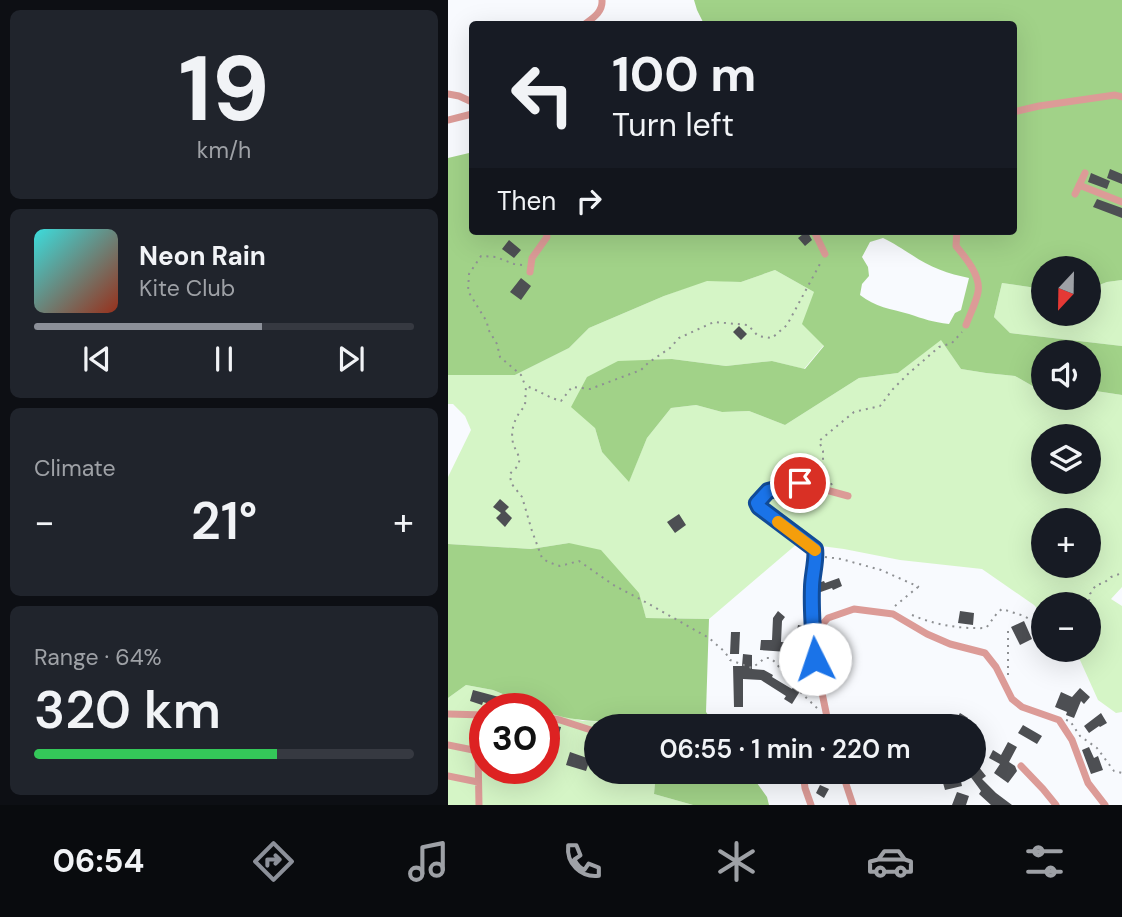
<!DOCTYPE html>
<html lang="en">
<head>
<meta charset="utf-8">
<style>
  body { margin:0; font-family:"DM Sans",sans-serif; background:#20242c; color:#f1f3f6; height:100vh; display:flex; flex-direction:column; font-size:26px; white-space:nowrap }
  * { box-sizing:border-box; margin:0 }
  p { font-size:23px; color:#9ea1a6 }
  .icon { flex:none; width:38px; height:38px; fill:none; stroke:currentColor; stroke-width:2; stroke-linecap:round; stroke-linejoin:round }
  .map { position:relative; flex:1; overflow:hidden }
  .drawer { display:flex; flex-direction:column; gap:10px; padding:10px; background:#0d0f14; width:448px }
  .drawer>* { flex:none }
  .top-card { position:absolute; left:21px; top:21px; width:548px; height:214px; border-radius:7px; box-shadow:0 7px 28px #0002; background:#171b24; color:#f1f3f6; overflow:hidden }
  .needle { width:46px; rotate:202deg }
  .buttons { position:absolute; left:583px; top:256px; display:grid; gap:14px }
  .buttons a { display:grid; place-items:center; width:70px; height:70px; border-radius:50%; background:#171b24; box-shadow:0 7px 28px #0002; font-size:35px }
  .speed { position:absolute; left:21px; top:693px; display:flex; gap:14px; font-size:35px; font-weight:700; text-align:center }
  .speed>* { display:grid; place-content:center; width:91px; height:91px; border-radius:50%; background:#171b24; box-shadow:0 7px 28px #0002; line-height:1 }
  .speed .limit { border:10px solid #d22; background:#fff; color:#111 }
  .pin { position:absolute; display:grid; place-items:center; width:60px; height:60px; color:#fff; margin:-30px; border:4px solid #fff; border-radius:50%; box-shadow:0 2px 7px #0007 }
  .me { position:absolute; width:77px; margin:-38px; rotate:356deg; stroke-linejoin:round; filter:drop-shadow(0 0 5px #0008) }
  .turn { display:flex; align-items:center; gap:24px; height:147px; padding:0 28px; font-size:32px }
  .turn .icon { width:91px; height:91px; stroke-width:2.5 }
  .turn b { display:block; font-size:49px; line-height:60px }
  .then { display:flex; align-items:center; height:66px; padding:0 28px; background:#0003; gap:14px; font-size:26px }
  .big { font-size:52px; font-weight:600; line-height:1.1 }
  .drawer .tile { flex:1; display:flex; flex-direction:column; justify-content:center; gap:10px; min-width:0; padding:0 24px; border-radius:10px; background:#20242c }
  .drawer .dial { align-items:center; gap:0 }
  .dial b { font-size:91px; line-height:1 }
  .song { display:flex; align-items:center; gap:21px }
  .cover { width:84px; height:84px; border-radius:10px; background:linear-gradient(135deg,hsl(180 70% 55%),hsl(10 70% 35%)) }
  .played { height:7px; border-radius:4px; background:linear-gradient(90deg,#8c9099 60%,#363941 60%) }
  .keys { display:flex; justify-content:space-around; direction:ltr }
  .heat { display:flex; justify-content:space-between; align-items:center; font-size:38px; direction:ltr }
  .charge { height:10px; border-radius:5px; background:linear-gradient(90deg,#34c759 64%,#363941 0) }
  .trip { position:absolute; left:136px; top:714px; width:402px; height:70px; border-radius:35px; background:#171b24; box-shadow:0 7px 28px #0002; font-weight:600; line-height:70px; text-align:center }
  .dock { display:flex; height:112px; justify-content:space-around; align-items:center; background:#090b0e; color:#9ea1a6 }
  .dock .icon { width:49px; height:49px }
  .dock .active { color:#8c9099 }
  .dock b { font-size:32px; color:#f1f3f6 }
  main { display:flex; flex:1; min-height:0 }
  .map>svg:first-child { display:block }
</style>
</head>
<body>
<main>
<section class="drawer">
<div class="tile dial"><b>19</b><p>km/h</p></div>
<div class="tile">
<div class="song"><i class="cover"></i><div><b>Neon Rain</b><p>Kite Club</p></div></div>
<div class="played"></div>
<div class="keys"><svg class="icon" aria-label="previous" viewBox="0 0 24 24"><path d="M18 5L8 12l10 7zM5 5v14"/></svg><svg class="icon" aria-label="pause" viewBox="0 0 24 24"><path d="M8 5v14M16 5v14"/></svg><svg class="icon" aria-label="next" viewBox="0 0 24 24"><path d="M6 5l10 7-10 7zM19 5v14"/></svg></div>
</div>
<div class="tile"><p>Climate</p>
<div class="heat"><a>−</a><b class="big">21°</b><a>+</a></div>
</div>
<div class="tile"><p>Range · 64%</p><b class="big">320 km</b><div class="charge"></div></div>
</section>
<div class="map">
<svg width="674" height="805" viewBox="0 0 674 805">
  <rect width="100%" height="100%" fill="#f8fafe"/>
  <path fill="#d5f5c6" fill-rule="evenodd" d="M 327,270 L 366,292 L 376,345 L 356,369 L 324,361 L 278,366 L 224,359 L 147,428 L 154,452 L 181,481 L 199,438 L 223,408 L 248,405 L 274,412 L 301,411 L 337,425 L 411,378 L 450,373 L 493,339 L 513,369 L 538,373 L 567,376 L 595,392 L 595,397 L 640,397 L 641,390 L 674,395 L 674,587 L 663,599 L 674,606 L 674,712 L 668,713 L 650,700 L 627,649 L 640,649 L 640,604 L 595,604 L 595,615 L 586,605 L 534,569 L 452,560 L 396,549 L 350,543 L 261,619 L 198,618 L 190,593 L 121,543 L 83,549 L 0,544 L 0,477 L 23,430 L 17,416 L 5,404 L 0,404 L 0,375 L 67,375 L 121,348 L 141,328 L 216,296 L 259,280 L 293,282 ZM 595,436 L 640,436 L 640,481 L 595,481 ZM 595,520 L 640,520 L 640,565 L 595,565 Z
    M 674,280 L 674,346 L 562,333 L 546,317 L 554,283 L 595,289 L 595,313 L 640,313 L 641,289 L 659,282 Z
    M 18,685 L 45,690 L 91,709 L 37,709 L 37,768 L 96,768 L 96,711 L 135,721 L 191,722 L 193,726 L 149,726 L 149,772 L 208,772 L 206,794 L 245,805 L 0,805 L 0,698 Z"/>
  <path fill="#a1d288" fill-rule="evenodd" d="M 246,0 L 674,0 L 674,280 L 659,282 L 641,289 L 640,268 L 595,268 L 595,289 L 554,283 L 546,317 L 562,333 L 674,346 L 674,395 L 641,390 L 640,352 L 595,352 L 595,392 L 567,376 L 538,373 L 513,369 L 493,340 L 450,373 L 411,378 L 337,425 L 301,411 L 274,412 L 248,405 L 223,408 L 199,438 L 181,482 L 154,452 L 147,428 L 123,407 L 139,377 L 170,361 L 224,359 L 278,366 L 324,361 L 357,369 L 376,346 L 354,324 L 366,292 L 327,270 L 293,282 L 259,281 L 216,296 L 141,328 L 121,348 L 67,375 L 0,375 L 0,158 L 21,153 L 24,155 L 24,231 L 565,231 L 565,24 L 256,24 L 249,10 ZM 435,238 C 446,243 454,249 464,255 C 481,267 501,274 521,278 L 513,310 L 507,313 L 501,324 C 484,322 476,319 461,314 C 443,309 427,307 412,295 L 414,284 L 421,276 L 420,267 L 414,257 L 422,242 Z
    M 121,543 L 153,550 L 191,593 L 198,618 L 261,619 L 258,712 L 268,726 L 193,726 L 191,722 C 159,721 126,723 96,711 L 96,709 L 91,709 L 45,690 L 18,685 L 0,698 L 0,544 L 83,549 Z
    M 208,772 L 301,772 L 319,797 L 321,805 L 245,805 L 206,794 Z"/>
  <path fill="#4d4f53" d="M 662,169 L 674,174 L 674,184 L 659,178 Z
    M 643,173 L 662,181 L 659,189 L 640,182 Z
    M 649,199 L 674,208 L 674,218 L 645,207 Z
    M 359,231 L 364,240 L 357,246 L 350,238 Z
    M 61,240 L 73,250 L 66,258 L 54,249 Z
    M 73,278 L 83,286 L 73,300 L 62,292 Z
    M 291,326 L 299,334 L 293,340 L 285,332 Z
    M 52,499 L 61,507 L 57,511 L 64,518 L 57,527 L 48,518 L 53,513 L 45,507 Z
    M 231,514 L 238,525 L 227,533 L 219,522 Z
    M 391,578 L 394,586 L 385,590 L 384,588 L 370,593 L 370,583 L 376,581 L 377,583 Z
    M 330,611 L 337,617 L 334,621 L 333,642 L 340,642 L 340,652 L 312,650 L 313,640 L 324,640 L 325,618 Z
    M 512,611 L 526,613 L 525,625 L 510,623 Z
    M 576,621 L 584,639 L 572,645 L 563,627 Z
    M 350,625 L 359,627 L 357,637 L 348,635 Z
    M 283,632 L 292,632 L 291,654 L 282,654 Z
    M 354,651 L 360,654 L 361,659 L 350,675 L 342,670 Z
    M 295,654 L 304,655 L 304,669 L 316,670 L 325,675 L 324,677 L 344,689 L 351,676 L 360,681 L 356,689 L 354,688 L 344,704 L 336,699 L 338,696 L 313,680 L 295,679 L 295,707 L 286,707 L 285,666 L 294,666 Z
    M 632,688 L 642,697 L 636,704 L 633,701 L 626,718 L 618,715 L 619,712 L 607,707 L 613,692 L 624,697 Z
    M 25,690 L 51,697 L 48,706 L 35,702 L 34,705 L 22,701 Z
    M 512,713 L 520,718 L 516,726 L 507,721 Z
    M 653,713 L 659,723 L 652,727 L 651,726 L 641,733 L 636,726 Z
    M 98,724 L 113,727 L 110,738 L 96,733 Z
    M 575,725 L 594,736 L 589,744 L 570,733 Z
    M 560,742 L 569,747 L 561,762 L 567,766 L 569,771 L 560,783 L 546,773 L 552,764 L 541,758 L 545,750 L 553,755 Z
    M 641,747 L 646,758 L 650,756 L 655,770 L 643,774 L 634,750 Z
    M 122,752 L 142,759 L 138,771 L 118,765 Z
    M 530,766 L 538,776 L 534,779 L 548,793 L 564,805 L 543,805 L 531,794 L 533,791 L 519,772 L 527,772 L 527,769 Z
    M 492,772 L 511,772 L 514,786 L 497,790 Z
    M 372,785 L 381,789 L 376,798 L 368,793 Z
    M 509,792 L 521,796 L 518,805 L 504,805 Z"/>
  <g fill="none" stroke-linecap="round" stroke-linejoin="round">
    <path stroke="#8e9093" stroke-width="2" stroke-dasharray="2 5" stroke-linecap="butt" d="M 74,265 L 66,264 L 48,257 L 33,256 L 21,274 L 20,291 L 39,322 L 40,329 L 49,344 L 52,357 L 73,375 L 77,385
      M 384,485 L 375,471 L 375,451 L 371,441 L 406,412 L 432,406 L 445,389 L 460,374 L 491,347 L 504,343 L 514,332
      M 377,557 L 393,559 L 433,570 L 471,587
      M 447,606 L 470,587
      M 640,608 L 642,594 L 648,585 L 656,583 L 663,577 L 674,573
      M 464,615 C 487,625 512,629 538,628 C 544,621 547,614 554,609 L 576,616 L 590,624 L 595,625
      M 560,631 L 560,676
      M 369,708 L 347,687 L 327,662 L 322,658 L 317,658 L 304,668 L 282,660 L 277,652 L 261,638 L 192,599 L 167,586 L 131,561 L 112,566 L 100,562 L 94,558 L 84,531 L 74,497 L 63,483 L 62,474 C 64,471 68,469 70,465 C 74,457 67,451 65,443 C 62,430 67,416 77,406 L 78,386 C 90,390 101,398 113,401 L 124,387 L 142,389 L 193,370 L 200,363 L 222,348 L 231,338 L 266,322 L 300,325 L 310,336 L 324,338 L 339,325 L 373,262
      M 618,720 L 622,721 L 632,736 L 649,748 L 666,771 L 674,773"/>
    <path stroke="#dc9b97" stroke-width="7" d="M 137,24 C 145,18 155,12 154,0
      M 0,94 L 11,96 L 24,102
      M 565,112 L 591,106 L 667,95 L 674,97
      M 0,120 L 24,114
      M 631,185 L 674,202
      M 627,194 L 637,173
      M 366,231 L 377,254
      M 509,231 L 508,246 C 518,258 533,276 530,292 C 528,303 522,314 518,325
      M 82,272 L 84,258 L 99,237 L 98,231
      M 327,476 L 400,496
      M 352,483 L 320,491 L 309,503 L 311,507 L 367,549 L 369,556 L 365,569 L 364,591 L 365,642 L 367,659 L 379,717 L 382,726
      M 365,642 L 371,628 L 380,618 L 406,609 L 445,614 L 479,634 L 502,644 L 537,653 L 548,667 L 564,699 L 574,707 L 611,720 L 624,740 L 640,783 L 657,805
      M 0,714 L 37,715
      M 96,717 L 112,720 L 149,732
      M 0,745 L 30,751 L 31,805
      M 573,766 L 595,789 L 608,805
      M 355,772 L 357,788 L 363,805
      M 396,772 L 398,784 L 405,805
      M 0,776 L 30,782"/>
  </g>
  <g fill="none" stroke-linecap="round" stroke-linejoin="round">
    <g stroke="#114b97" stroke-width="18">
      <path id="route" d="M 352,483 L 320,491 L 309,503 L 311,507 L 367,549 C 369,558 364,576 364,587 C 363,611 365,635 367,659"/>
    </g>
    <use href="#route" stroke="#1a73e8" stroke-width="12"/>
    <path stroke="#f59e0b" stroke-width="12" d="M 330,522 L 367,550"/>
  </g>
</svg>
<div class="buttons">
<a><svg class="needle" viewBox="-14 -14 28 28"><path d="M0-13l5 13h-10z" fill="#e53935"/><path d="M0 13l5-13h-10z" fill="#9ea1a6"/></svg></a>
<a><svg class="icon" aria-label="sound" viewBox="0 0 24 24"><path d="M4 9h4l5-4v14l-5-4H4zM17 9q2 3 0 6"/></svg></a>
<a><svg class="icon" aria-label="layers" viewBox="0 0 24 24"><path d="M12 4l9 5-9 5-9-5zM3 14l9 5 9-5"/></svg></a>
<a>+</a>
<a>−</a>
</div>
<div class="speed"><div class="limit">30</div></div>
<div class="pin" style="left:352px;top:483px;background:#d93025"><svg class="icon" aria-label="arrive" viewBox="0 0 24 24"><path d="M6 21V4h12l-3 4 3 4H6"/></svg></div>
<svg class="me" style="left:367px;top:659px" viewBox="-20 -20 40 40"><circle r="19" fill="#fff"/><path d="M0-13L10 11 0 6-10 11z" fill="#1a73e8"/></svg>
<div class="trip">06:55 · 1 min · 220 m</div>
<div class="top-card">
<div class="turn"><svg class="icon" aria-label="left" viewBox="0 0 24 24"><path d="M17 20v-9H6M10 6l-5 5 5 5"/></svg><div><b>100 m</b>Turn left</div></div>
<div class="then">Then<svg class="icon" aria-label="right" viewBox="0 0 24 24"><path d="M7 20v-9h11M14 6l5 5-5 5"/></svg></div>
</div>
</div>
</main>
<nav class="dock">
<b>06:54</b>
<svg class="icon active" aria-label="directions" viewBox="0 0 24 24"><path d="M12 3l9 9-9 9-9-9zM9 14v-3h6M13 9l2 2-2 2"/></svg>
<svg class="icon" aria-label="music" viewBox="0 0 24 24"><path d="M9 18V5l10-2v13"/><circle cx="6" cy="18" r="3"/><circle cx="16" cy="16" r="3"/></svg>
<svg class="icon" aria-label="phone" viewBox="0 0 24 24"><path d="M5 4h4l2 5-3 2q2 4 5 5l2-3 5 2v4C11 20 4 13 5 4z"/></svg>
<svg class="icon" aria-label="climate" viewBox="0 0 24 24"><path d="M12 3v18M4 7l16 10M4 17L20 7"/></svg>
<svg class="icon" aria-label="car" viewBox="0 0 24 24"><path d="M5 17H2v-5l4-1 3-4h7l3 4 3 1v5h-3M9 17h6M6 11h13"/><circle cx="7" cy="17" r="2"/><circle cx="17" cy="17" r="2"/></svg>
<svg class="icon" aria-label="filters" viewBox="0 0 24 24"><path d="M4 7h16M4 17h16"/><circle cx="9" cy="7" r="2"/><circle cx="15" cy="17" r="2"/></svg>
</nav>
</body>
</html>
